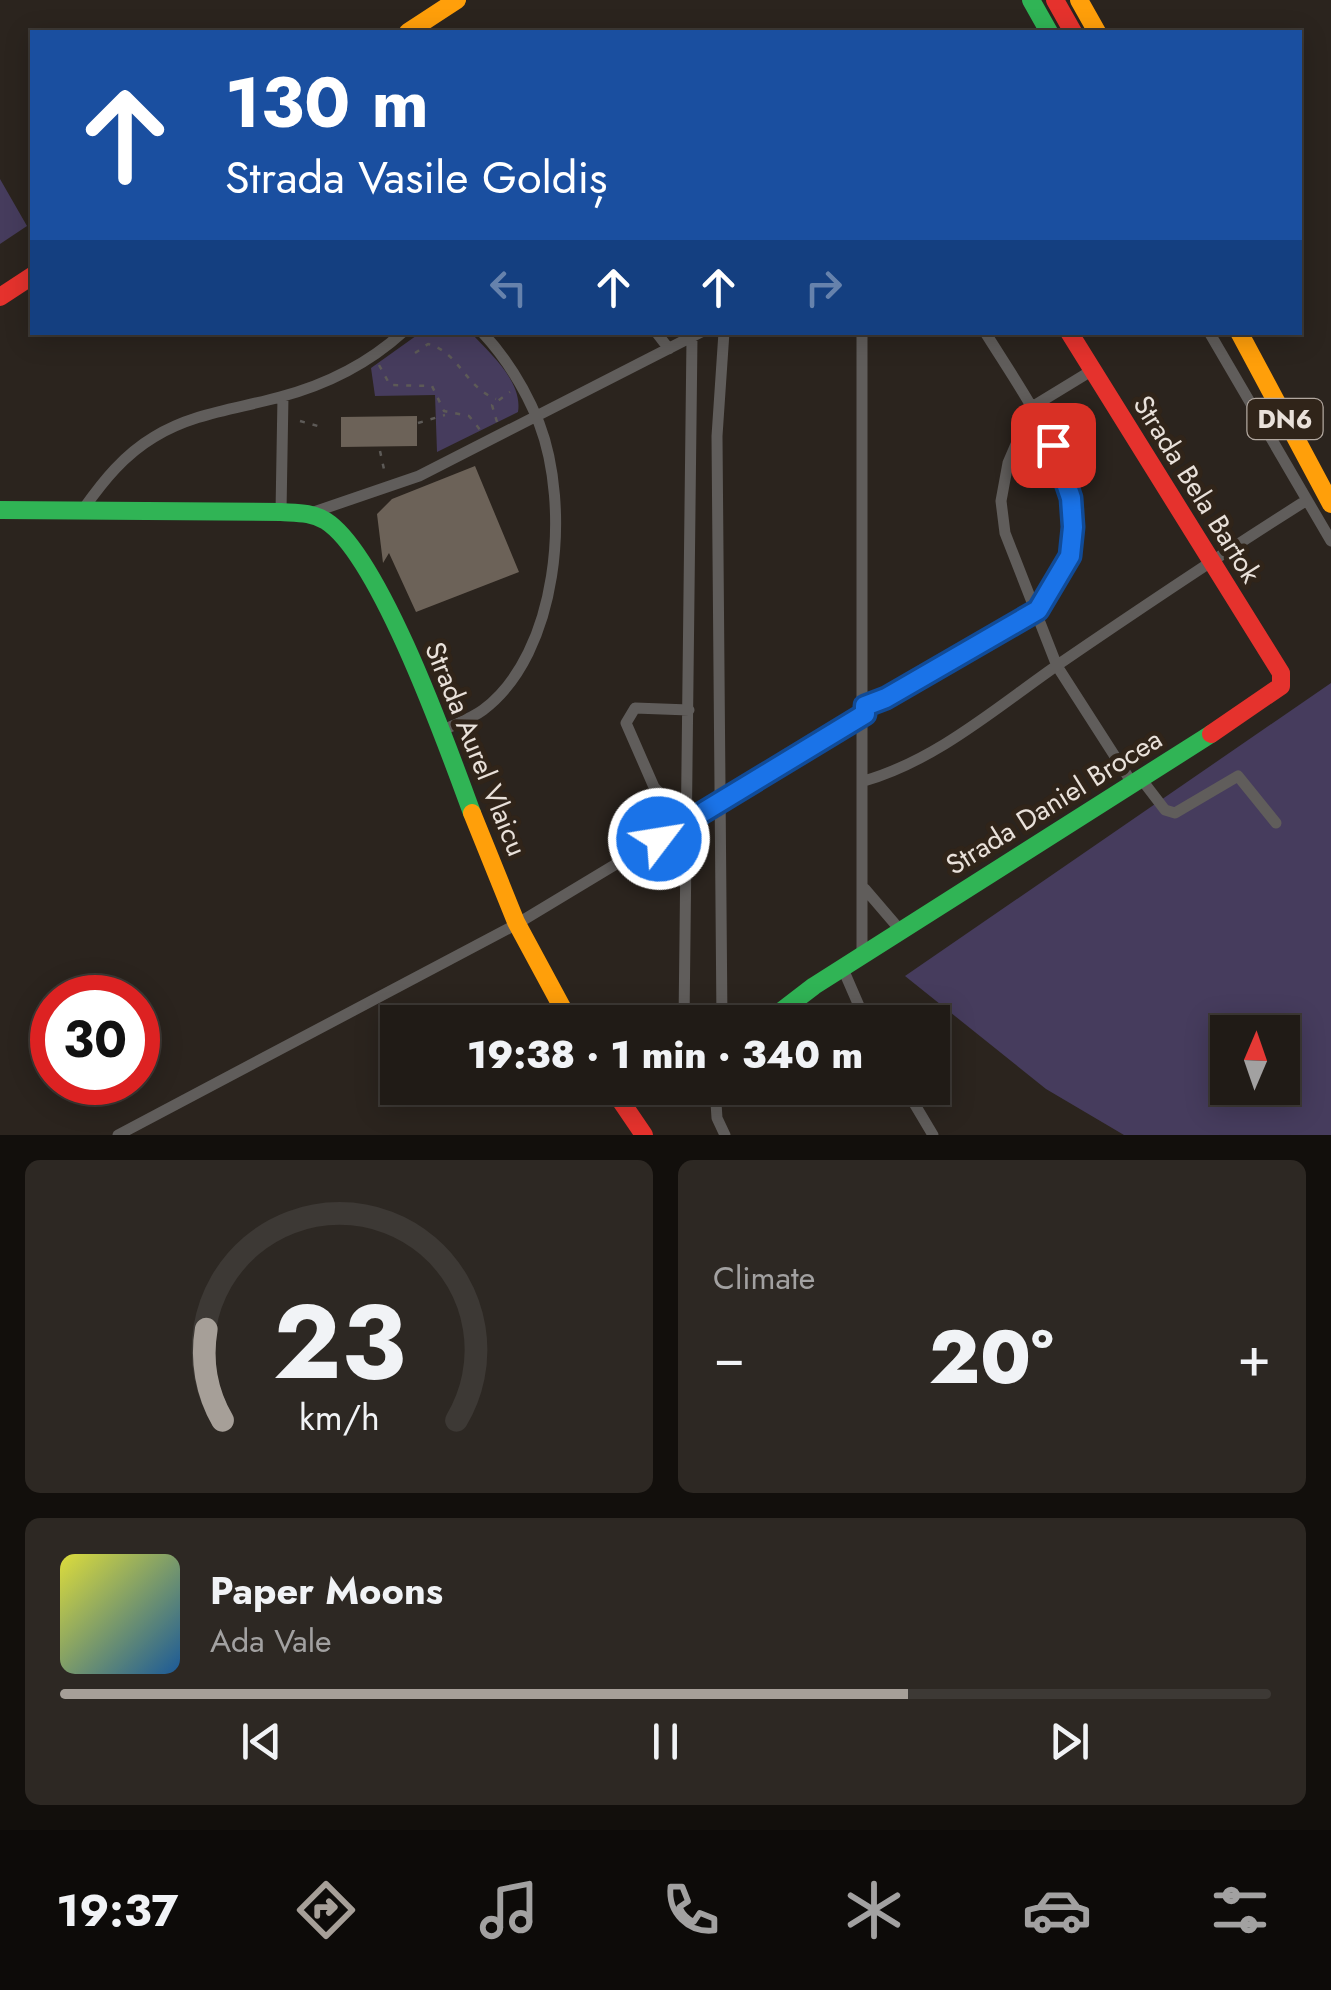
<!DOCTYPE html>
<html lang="en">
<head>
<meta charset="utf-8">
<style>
  body { margin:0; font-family:Jost,sans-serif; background:#2d2823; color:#f1f3f6; height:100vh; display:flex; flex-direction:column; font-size:38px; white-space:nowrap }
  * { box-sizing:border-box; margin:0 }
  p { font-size:32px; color:#a2a1a1 }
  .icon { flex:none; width:55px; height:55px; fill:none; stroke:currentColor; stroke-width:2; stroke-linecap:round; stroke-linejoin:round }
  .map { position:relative; height:1135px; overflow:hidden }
  .sheet { display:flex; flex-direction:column; gap:25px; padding:25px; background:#120f0c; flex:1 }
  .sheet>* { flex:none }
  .top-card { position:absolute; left:30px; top:30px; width:1272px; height:305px; border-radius:0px; box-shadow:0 5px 25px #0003,0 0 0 2px #3d3935; background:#1a4fa0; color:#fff; overflow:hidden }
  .needle { width:65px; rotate:2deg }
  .controls { position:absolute; left:1210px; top:1015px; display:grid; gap:20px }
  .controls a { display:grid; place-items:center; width:90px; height:90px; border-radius:0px; background:#201b16; box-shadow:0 5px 25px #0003,0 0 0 2px #3d3935; font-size:50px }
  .speed { position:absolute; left:30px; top:975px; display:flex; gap:20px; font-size:50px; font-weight:700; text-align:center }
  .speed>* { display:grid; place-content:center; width:130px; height:130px; border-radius:50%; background:#201b16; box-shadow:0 5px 25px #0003,0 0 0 2px #3d3935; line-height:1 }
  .speed .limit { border:15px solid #d22; background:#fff; color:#111 }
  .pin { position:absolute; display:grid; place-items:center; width:85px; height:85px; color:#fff; margin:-42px; border-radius:20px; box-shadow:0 5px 15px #0006 }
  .me { position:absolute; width:110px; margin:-55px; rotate:59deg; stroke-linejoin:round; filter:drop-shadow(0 0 8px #0008) }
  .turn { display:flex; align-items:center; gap:35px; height:210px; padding:0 30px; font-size:45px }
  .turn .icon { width:130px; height:130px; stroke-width:2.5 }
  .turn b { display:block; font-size:70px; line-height:85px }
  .lanes { display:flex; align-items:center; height:95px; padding:0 30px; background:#0003; justify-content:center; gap:50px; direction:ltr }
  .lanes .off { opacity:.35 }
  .big { font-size:75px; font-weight:800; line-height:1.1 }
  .sheet .tile { flex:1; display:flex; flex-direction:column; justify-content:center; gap:15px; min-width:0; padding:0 35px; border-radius:15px; background:#2d2823 }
  .sheet .dial { align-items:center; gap:0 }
  .dial svg { height:260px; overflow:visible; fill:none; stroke:#3d3935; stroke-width:7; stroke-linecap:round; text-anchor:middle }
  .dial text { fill:#f1f3f6; stroke:none }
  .song { display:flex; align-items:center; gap:30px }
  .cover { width:120px; height:120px; border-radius:15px; background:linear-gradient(135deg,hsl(60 70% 55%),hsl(210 70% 35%)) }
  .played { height:10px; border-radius:5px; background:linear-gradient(90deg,#a69f98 70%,#3d3935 70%) }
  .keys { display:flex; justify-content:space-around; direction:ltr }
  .heat { display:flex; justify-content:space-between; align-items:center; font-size:55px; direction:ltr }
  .sheet .tiles { flex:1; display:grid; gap:25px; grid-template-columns:1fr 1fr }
  .tile:last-child { grid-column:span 2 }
  .trip { position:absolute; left:380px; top:1005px; width:570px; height:100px; border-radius:0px; background:#201b16; box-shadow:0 5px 25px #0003,0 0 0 2px #3d3935; font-weight:800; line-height:100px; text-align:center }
  .tabs { display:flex; height:160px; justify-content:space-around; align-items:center; background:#0d0b09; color:#a2a1a1 }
  .tabs .icon { width:70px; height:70px }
  .tabs .on { color:#a69f98 }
  .tabs b { font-size:45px; color:#f1f3f6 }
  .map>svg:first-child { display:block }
</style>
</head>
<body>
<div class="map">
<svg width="1331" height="1135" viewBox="0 0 1331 1135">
  <rect width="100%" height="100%" fill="#2b241e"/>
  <path fill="#463c5d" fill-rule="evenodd" d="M 0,179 L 27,226 L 0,244 Z
    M 420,333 L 471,333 C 490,353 523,382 518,412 L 437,452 L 435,395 L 375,396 L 371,368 Z
    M 1331,683 L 1331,1135 L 1124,1135 L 1046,1089 L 905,976 ZM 1228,1032 L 1282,1032 L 1282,1088 L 1228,1088 Z"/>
  <path fill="#6c6258" d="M 417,416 L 417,446 L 341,447 L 341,417 Z
    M 475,466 L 519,572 L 416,612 L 389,553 L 383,563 L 377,514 L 392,499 Z"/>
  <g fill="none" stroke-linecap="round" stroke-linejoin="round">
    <path stroke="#5d5a57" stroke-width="2.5" stroke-dasharray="5 8" stroke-linecap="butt" d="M 415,353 L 428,344 C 459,352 465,387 496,399
      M 379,365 L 390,385 L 432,386 L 444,411 L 469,416 L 481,431
      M 300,421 L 325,428
      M 497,422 L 492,405 L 510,392
      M 418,423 L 445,415
      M 380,451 L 385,474"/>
    <path stroke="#605d5b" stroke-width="11" d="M 656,332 L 669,349
      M 862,332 L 862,955
      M 1209,332 L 1331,541
      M 1091,371 L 1032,407 L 1008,463 L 1001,501 L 1005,533 L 1057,666 L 1134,786
      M 84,508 C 104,480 124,455 154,437 C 193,413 237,409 280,397 C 325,385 369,363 403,332
      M 281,512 L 283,396
      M 311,513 L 419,476 L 701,332
      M 865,706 L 887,698 C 921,679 1016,634 1039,609 C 1119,519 1035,413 985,332
      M 441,731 C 455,724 471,719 483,710 C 559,653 571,506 539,423 C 525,388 508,360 482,332
      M 1142,780 L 1165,810 L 1175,813 L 1238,776 L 1276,823
      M 864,781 C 937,760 997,707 1059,664 C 1141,608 1223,553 1307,500
      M 688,822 L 654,787 L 626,723 L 635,708 L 689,710
      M 865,889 L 901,931
      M 843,969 L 866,1022
      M 684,1022 L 692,337
      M 722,1022 L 717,436 L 724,332
      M 715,1088 L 717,1118 L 725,1135
      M 905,1088 L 933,1135
      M 624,1105 L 651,1088
      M 118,1135 L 515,925 L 865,714"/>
    <path stroke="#30b455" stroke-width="18" d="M 1031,0 L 1049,32
      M 0,510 L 281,512 C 296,513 312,512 326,521 C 380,556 448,748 472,813
      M 767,1022 L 814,986 L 1211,734"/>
    <path stroke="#ff9f0a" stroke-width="18" d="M 1079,0 L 1097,32
      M 408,32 L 457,0
      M 1239,332 L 1331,504
      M 472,813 L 516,922 L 570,1022"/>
    <path stroke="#e5322d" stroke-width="18" d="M 1055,0 L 1073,32
      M 0,297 L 32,276
      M 1069,332 L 1281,673 L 1281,686 L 1211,734
      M 612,1088 L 644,1135"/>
  </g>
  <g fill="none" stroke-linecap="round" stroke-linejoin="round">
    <g stroke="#114b97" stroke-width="25">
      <path id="route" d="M 659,839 L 865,714 L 865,706 L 886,698 L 1038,610 L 1070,556 L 1073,527 L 1071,498 L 1053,445"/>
    </g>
    <use href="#route" stroke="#1a73e8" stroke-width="18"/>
  </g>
  <g text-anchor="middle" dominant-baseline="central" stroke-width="10" stroke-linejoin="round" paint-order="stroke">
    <rect fill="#302419" stroke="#b2a8a0" stroke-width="2.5" x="1247.5" y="399" width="75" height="40" rx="8"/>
    <g font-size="25" font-weight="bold" fill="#e9e1da">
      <text x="1285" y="419">DN6</text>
    </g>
    <g font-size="28" fill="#e9e1da" stroke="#302419">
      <text transform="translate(1197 489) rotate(58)">Strada Bela Bartok</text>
      <text transform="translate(476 749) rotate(68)">Strada Aurel Vlaicu</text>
      <text transform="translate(1054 802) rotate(-32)">Strada Daniel Brocea</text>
    </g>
  </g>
</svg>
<div class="controls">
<a><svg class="needle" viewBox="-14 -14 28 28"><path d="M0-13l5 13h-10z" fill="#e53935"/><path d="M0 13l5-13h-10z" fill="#a2a1a1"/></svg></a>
</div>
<div class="speed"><div class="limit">30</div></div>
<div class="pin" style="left:1053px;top:445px;background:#d93025"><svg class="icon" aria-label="arrive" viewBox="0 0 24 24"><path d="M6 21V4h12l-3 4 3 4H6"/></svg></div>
<svg class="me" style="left:659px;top:839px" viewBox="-20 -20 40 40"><circle r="17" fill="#1a73e8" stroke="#fff" stroke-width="3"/><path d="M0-11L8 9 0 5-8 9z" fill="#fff"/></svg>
<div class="trip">19:38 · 1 min · 340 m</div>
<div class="top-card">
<div class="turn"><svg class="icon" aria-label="ahead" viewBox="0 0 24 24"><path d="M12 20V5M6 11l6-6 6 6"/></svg><div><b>130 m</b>Strada Vasile Goldiș</div></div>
<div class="lanes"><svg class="icon off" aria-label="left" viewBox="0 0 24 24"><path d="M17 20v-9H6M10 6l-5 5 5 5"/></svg><svg class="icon" aria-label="ahead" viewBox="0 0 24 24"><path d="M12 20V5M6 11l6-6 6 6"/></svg><svg class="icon" aria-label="ahead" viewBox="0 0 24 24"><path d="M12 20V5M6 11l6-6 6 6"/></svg><svg class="icon off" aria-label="right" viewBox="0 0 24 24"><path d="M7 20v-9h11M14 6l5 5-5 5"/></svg></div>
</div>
</div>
<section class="sheet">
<div class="tiles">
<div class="tile dial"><svg viewBox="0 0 100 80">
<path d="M14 69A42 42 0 1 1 86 69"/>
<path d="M14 69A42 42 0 0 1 9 41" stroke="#a69f98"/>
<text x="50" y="56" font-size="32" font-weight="700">23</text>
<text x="50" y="72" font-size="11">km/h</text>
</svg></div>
<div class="tile"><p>Climate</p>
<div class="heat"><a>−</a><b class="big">20°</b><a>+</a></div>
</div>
<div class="tile">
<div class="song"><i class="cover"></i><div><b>Paper Moons</b><p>Ada Vale</p></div></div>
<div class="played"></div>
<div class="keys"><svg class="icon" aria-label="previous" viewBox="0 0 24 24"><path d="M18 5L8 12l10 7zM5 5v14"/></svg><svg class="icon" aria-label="pause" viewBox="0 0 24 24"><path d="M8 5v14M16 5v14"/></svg><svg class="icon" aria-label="next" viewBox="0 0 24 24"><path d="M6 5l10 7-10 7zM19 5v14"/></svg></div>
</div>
</div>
</section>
<nav class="tabs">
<b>19:37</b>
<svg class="icon on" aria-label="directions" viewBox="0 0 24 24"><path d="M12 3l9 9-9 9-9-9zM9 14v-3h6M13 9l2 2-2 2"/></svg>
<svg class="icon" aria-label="music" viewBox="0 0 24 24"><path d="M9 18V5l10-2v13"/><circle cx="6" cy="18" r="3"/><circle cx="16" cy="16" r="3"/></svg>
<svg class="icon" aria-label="phone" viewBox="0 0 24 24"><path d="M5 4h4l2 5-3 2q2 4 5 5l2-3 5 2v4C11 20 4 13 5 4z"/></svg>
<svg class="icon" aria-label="climate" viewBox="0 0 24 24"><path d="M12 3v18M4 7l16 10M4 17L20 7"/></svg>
<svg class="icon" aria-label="car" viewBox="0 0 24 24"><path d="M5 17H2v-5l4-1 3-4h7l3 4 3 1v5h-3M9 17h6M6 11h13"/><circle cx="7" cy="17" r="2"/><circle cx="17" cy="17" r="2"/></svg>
<svg class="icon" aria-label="filters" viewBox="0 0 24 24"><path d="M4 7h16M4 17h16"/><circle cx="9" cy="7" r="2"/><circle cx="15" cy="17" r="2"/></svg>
</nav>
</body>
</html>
